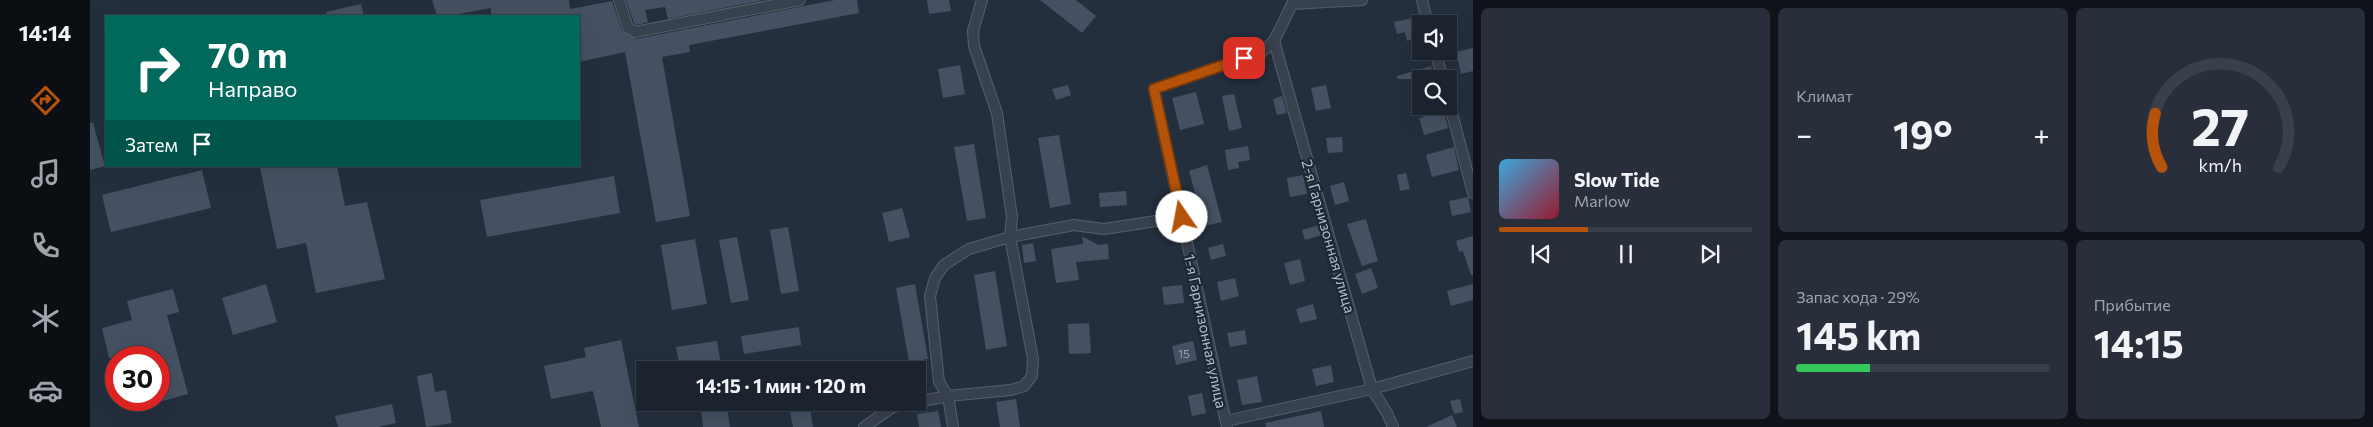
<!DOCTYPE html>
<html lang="ru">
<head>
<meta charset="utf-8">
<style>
  body { margin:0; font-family:Commissioner,sans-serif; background:#282f3a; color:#f1f3f6; height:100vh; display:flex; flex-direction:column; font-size:19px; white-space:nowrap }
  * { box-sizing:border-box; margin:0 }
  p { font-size:16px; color:#a0a4aa }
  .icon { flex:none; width:28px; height:28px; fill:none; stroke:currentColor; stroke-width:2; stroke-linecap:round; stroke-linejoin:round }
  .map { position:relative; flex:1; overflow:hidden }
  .side { display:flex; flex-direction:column; gap:8px; padding:8px; background:#0f1319; width:900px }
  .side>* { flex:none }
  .top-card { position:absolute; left:15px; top:15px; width:475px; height:152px; border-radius:0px; box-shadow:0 5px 20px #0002,0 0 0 1px #39404a; background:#00695c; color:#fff; overflow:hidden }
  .fabs { position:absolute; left:1322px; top:15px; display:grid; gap:10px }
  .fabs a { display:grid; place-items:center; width:45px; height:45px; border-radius:0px; background:#1b232e; box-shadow:0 5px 20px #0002,0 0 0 1px #39404a; font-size:25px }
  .speed { position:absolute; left:15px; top:346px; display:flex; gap:10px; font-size:25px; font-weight:700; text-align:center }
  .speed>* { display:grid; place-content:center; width:65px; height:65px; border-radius:50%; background:#1b232e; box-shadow:0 5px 20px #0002,0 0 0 1px #39404a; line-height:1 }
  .speed .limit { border:8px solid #d22; background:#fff; color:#111 }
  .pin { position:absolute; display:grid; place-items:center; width:42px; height:42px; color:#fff; margin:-21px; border-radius:10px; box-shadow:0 2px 8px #0006 }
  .me { position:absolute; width:55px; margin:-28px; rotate:348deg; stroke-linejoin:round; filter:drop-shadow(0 0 4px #0008) }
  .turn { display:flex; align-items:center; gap:18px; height:105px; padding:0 20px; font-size:22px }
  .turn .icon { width:65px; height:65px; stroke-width:2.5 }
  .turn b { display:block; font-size:35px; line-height:42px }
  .then { display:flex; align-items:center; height:48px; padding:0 20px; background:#0003; gap:10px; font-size:19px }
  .big { font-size:38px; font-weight:700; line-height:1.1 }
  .side .tile { flex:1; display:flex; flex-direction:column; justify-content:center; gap:8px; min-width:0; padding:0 18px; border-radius:8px; background:#282f3a }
  .side .dial { align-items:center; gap:0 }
  .dial svg { height:130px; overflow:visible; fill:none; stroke:#39404a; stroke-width:7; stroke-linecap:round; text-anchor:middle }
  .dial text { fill:#f1f3f6; stroke:none }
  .song { display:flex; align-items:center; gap:15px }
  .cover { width:60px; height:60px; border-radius:8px; background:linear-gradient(135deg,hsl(200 70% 55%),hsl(350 70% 35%)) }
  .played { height:5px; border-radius:2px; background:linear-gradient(90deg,#b45309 35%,#39404a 35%) }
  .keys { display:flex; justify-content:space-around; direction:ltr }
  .heat { display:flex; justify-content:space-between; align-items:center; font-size:28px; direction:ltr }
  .charge { height:8px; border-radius:4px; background:linear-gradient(90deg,#34c759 29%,#39404a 0) }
  .side .tiles { flex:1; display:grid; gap:8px; grid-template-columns:repeat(3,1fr) }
  .tile:first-child { grid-row:span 2 }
  .trip { position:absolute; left:546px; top:361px; width:290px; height:50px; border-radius:0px; background:#1b232e; box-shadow:0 5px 20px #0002,0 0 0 1px #39404a; font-weight:700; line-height:50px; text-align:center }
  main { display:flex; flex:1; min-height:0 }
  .tabs { display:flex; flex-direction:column; width:90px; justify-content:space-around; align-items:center; background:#0b0e12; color:#a0a4aa }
  .tabs .icon { width:35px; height:35px }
  .tabs .current { color:#b45309 }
  .tabs b { font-size:22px; color:#f1f3f6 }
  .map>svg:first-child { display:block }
</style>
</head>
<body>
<main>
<nav class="tabs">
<b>14:14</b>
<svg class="icon current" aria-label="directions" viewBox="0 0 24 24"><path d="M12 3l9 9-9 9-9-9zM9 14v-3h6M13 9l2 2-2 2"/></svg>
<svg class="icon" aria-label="music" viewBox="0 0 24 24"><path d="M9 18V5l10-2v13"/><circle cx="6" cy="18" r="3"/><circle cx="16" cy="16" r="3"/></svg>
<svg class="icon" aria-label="phone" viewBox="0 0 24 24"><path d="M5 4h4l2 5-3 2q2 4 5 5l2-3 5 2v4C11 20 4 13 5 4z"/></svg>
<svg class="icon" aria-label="climate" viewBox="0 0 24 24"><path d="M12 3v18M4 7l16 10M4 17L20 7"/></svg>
<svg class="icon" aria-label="car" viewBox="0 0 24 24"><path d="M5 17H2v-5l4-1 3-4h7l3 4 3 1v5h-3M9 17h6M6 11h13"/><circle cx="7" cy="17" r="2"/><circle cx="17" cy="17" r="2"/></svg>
</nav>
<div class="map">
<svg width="1383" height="427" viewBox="0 0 1383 427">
  <rect width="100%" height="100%" fill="#242f3e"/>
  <path fill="#455162" d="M 342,0 L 479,0 L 480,9 L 522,1 L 532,31 L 546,39 L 745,0 L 767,0 L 769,13 L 599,45 L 600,52 L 572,57 L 600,216 L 566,222 L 535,52 L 489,62 L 489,16 L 401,16 L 401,8 L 358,16 L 347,16 Z
    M 536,0 L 674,0 L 578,19 L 575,7 L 555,10 L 558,22 L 546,25 L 544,23 Z
    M 837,0 L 859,0 L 861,11 L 839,14 Z
    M 950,0 L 986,0 L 1006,16 L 992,33 Z
    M 271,4 L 274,16 L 237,16 L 236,12 Z
    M 1327,17 L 1331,37 L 1317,41 L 1315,32 L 1307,34 L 1304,22 Z
    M 1383,48 L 1383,71 L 1371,74 L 1366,52 Z
    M 870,65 L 875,94 L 853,98 L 848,69 Z
    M 1341,66 L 1344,79 L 1307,79 L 1307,76 Z
    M 978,85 L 981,95 L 966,100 L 962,89 Z
    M 1236,85 L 1241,108 L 1226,111 L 1221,88 Z
    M 1106,92 L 1114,124 L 1090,130 L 1082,98 Z
    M 1144,94 L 1152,128 L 1139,131 L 1132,96 Z
    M 1192,96 L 1197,113 L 1187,115 L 1183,99 Z
    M 1354,111 L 1358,128 L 1334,135 L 1329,118 Z
    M 0,123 L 3,123 L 15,166 L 0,170 Z
    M 969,135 L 981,204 L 960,208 L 948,138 Z
    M 1252,137 L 1253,152 L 1238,153 L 1236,138 Z
    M 884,144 L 896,218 L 877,221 L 864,147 Z
    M 1158,146 L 1160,160 L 1148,162 L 1149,168 L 1138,170 L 1135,150 Z
    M 1364,147 L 1369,170 L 1342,177 L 1336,155 Z
    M 1117,165 L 1132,222 L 1101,229 L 1096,207 L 1108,204 L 1099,171 Z
    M 176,166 L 247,166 L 255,206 L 277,202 L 295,279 L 226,293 L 216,243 L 187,249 L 170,168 Z
    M 112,170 L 121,208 L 21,232 L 12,195 Z
    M 1316,173 L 1320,189 L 1310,191 L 1307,175 Z
    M 1213,175 L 1217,194 L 1200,197 L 1197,178 Z
    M 524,176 L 530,213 L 397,237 L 390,200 Z
    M 1254,182 L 1259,201 L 1245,205 L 1240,186 Z
    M 1036,191 L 1037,205 L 1010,207 L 1009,193 Z
    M 1378,197 L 1381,212 L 1362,216 L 1359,201 Z
    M 812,208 L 820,237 L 799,242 L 792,213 Z
    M 1276,219 L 1288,261 L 1272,266 L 1257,224 Z
    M 1229,225 L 1232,235 L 1215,240 L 1212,230 Z
    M 698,227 L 709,291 L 691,294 L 680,230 Z
    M 992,236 L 1008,245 L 1018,244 L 1019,259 L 986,262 L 989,280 L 966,283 L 961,249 L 993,244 Z
    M 1383,236 L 1383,275 L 1381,275 L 1373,251 L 1369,252 L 1366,241 Z
    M 647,237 L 659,300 L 641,303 L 629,240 Z
    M 605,239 L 617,304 L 582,310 L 571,245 Z
    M 943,243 L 946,261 L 934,263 L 932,245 Z
    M 1133,244 L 1136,256 L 1121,260 L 1118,248 Z
    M 1210,259 L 1215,281 L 1200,285 L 1194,263 Z
    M 1281,268 L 1288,288 L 1272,294 L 1265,274 Z
    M 905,271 L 917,346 L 896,350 L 884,275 Z
    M 1145,278 L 1149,296 L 1131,301 L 1127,282 Z
    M 176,284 L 187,322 L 143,335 L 132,298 Z
    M 825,284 L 838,359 L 819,362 L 806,288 Z
    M 1383,284 L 1383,300 L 1361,306 L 1357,291 Z
    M 1092,285 L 1094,303 L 1074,305 L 1072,287 Z
    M 83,289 L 89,312 L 77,315 L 98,394 L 69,402 L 69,358 L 19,358 L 12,328 L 42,320 L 37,301 Z
    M 1223,304 L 1227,319 L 1210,323 L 1206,309 Z
    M 999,323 L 1001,353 L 979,354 L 978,324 Z
    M 709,327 L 711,345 L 654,354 L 651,336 Z
    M 1155,330 L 1157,344 L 1140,347 L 1137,333 Z
    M 531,340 L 549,427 L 511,427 L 503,391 L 461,399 L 454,366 L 496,357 L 494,348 Z
    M 627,341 L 632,370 L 605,370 L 603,361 L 589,363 L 586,347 Z
    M 1103,341 L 1107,360 L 1086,365 L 1082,346 Z
    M 1241,365 L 1244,382 L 1226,386 L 1222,369 Z
    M 342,373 L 345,392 L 356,390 L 362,423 L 336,427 L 327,376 Z
    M 1167,376 L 1172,402 L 1152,405 L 1147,380 Z
    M 1112,393 L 1116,413 L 1102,416 L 1098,396 Z
    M 926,399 L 930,427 L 910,427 L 906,402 Z
    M 1370,399 L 1373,412 L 1364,414 L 1360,401 Z
    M 610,402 L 636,402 L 640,427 L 613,427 Z
    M 698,402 L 719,402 L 723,427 L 703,427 Z
    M 302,404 L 306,423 L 288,427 L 248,427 L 245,416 Z
    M 848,411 L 851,427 L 829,427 L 827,414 Z
    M 1231,411 L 1234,427 L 1176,427 L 1175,423 Z
    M 1362,415 L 1367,427 L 1336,427 Z"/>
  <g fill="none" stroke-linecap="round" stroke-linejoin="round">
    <g stroke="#565f6c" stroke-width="12">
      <path id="street" d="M 529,0 L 538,28 L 545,32 L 710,0
        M 1332,0 L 1338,24
        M 1202,4 L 1272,0
        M 1184,41 L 1282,389 L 1297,413 L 1303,427
        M 1345,51 L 1353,79
        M 1359,102 L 1383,193
        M 1136,421 L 1282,389 L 1383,361
        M 774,427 L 803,407 L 858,396 L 921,390 L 934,386 L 942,376 L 943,359 L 920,237 L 922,217 L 907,113 L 884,46 L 883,31 L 892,0
        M 863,427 L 858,396 L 849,382 L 840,296 L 845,278 L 854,265 L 879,249 L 920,237 L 984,225 L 1014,229 L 1092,217
        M 1137,427 L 1064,89 L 1172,52 L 1184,41 L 1204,0"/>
    </g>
    <use href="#street" stroke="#38414e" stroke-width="10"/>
  </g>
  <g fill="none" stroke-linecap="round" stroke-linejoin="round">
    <g stroke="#753606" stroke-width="12">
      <path id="route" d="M 1092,217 L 1064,89 L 1154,58"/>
    </g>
    <use href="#route" stroke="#b45309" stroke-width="9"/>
  </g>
  <g text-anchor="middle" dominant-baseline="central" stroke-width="4.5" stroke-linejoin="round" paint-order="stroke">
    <g font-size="12" fill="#98a1af">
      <text x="1094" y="353">15</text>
    </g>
    <g font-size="15" fill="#b4bcc9" stroke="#1d2633">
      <text transform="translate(1239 236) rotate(74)">2-я Гарнизонная улица</text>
      <text transform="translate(1116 331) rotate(78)">1-я Гарнизонная улица</text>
    </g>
  </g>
</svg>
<div class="fabs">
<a><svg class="icon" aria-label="sound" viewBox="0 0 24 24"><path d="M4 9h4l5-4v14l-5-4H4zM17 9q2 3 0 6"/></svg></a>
<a><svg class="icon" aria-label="search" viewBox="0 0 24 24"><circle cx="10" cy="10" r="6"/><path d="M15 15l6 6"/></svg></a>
</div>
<div class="speed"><div class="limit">30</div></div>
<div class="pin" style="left:1154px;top:58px;background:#d93025"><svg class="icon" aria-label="arrive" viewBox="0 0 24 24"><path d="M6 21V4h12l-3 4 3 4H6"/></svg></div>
<svg class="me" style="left:1092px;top:217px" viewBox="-20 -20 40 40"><circle r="19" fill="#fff"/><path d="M0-13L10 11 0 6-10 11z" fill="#b45309"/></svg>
<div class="trip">14:15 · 1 мин · 120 m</div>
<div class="top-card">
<div class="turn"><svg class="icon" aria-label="right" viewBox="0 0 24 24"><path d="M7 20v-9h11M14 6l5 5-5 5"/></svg><div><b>70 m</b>Направо</div></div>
<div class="then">Затем<svg class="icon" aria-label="arrive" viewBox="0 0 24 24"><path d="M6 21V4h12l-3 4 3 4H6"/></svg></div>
</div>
</div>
<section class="side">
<div class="tiles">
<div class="tile">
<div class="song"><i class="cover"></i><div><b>Slow Tide</b><p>Marlow</p></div></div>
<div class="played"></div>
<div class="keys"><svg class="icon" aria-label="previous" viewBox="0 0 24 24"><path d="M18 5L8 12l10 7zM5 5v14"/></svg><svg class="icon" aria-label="pause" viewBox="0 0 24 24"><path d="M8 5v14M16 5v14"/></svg><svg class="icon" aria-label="next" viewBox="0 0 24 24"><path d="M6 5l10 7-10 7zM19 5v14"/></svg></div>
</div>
<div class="tile"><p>Климат</p>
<div class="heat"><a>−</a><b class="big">19°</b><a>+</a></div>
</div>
<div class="tile dial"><svg viewBox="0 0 100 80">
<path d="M14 69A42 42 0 1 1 86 69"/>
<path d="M14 69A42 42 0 0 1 10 36" stroke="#b45309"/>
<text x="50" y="56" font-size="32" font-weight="700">27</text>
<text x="50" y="72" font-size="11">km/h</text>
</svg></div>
<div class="tile"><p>Запас хода · 29%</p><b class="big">145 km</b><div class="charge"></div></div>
<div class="tile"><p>Прибытие</p><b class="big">14:15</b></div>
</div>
</section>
</main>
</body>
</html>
